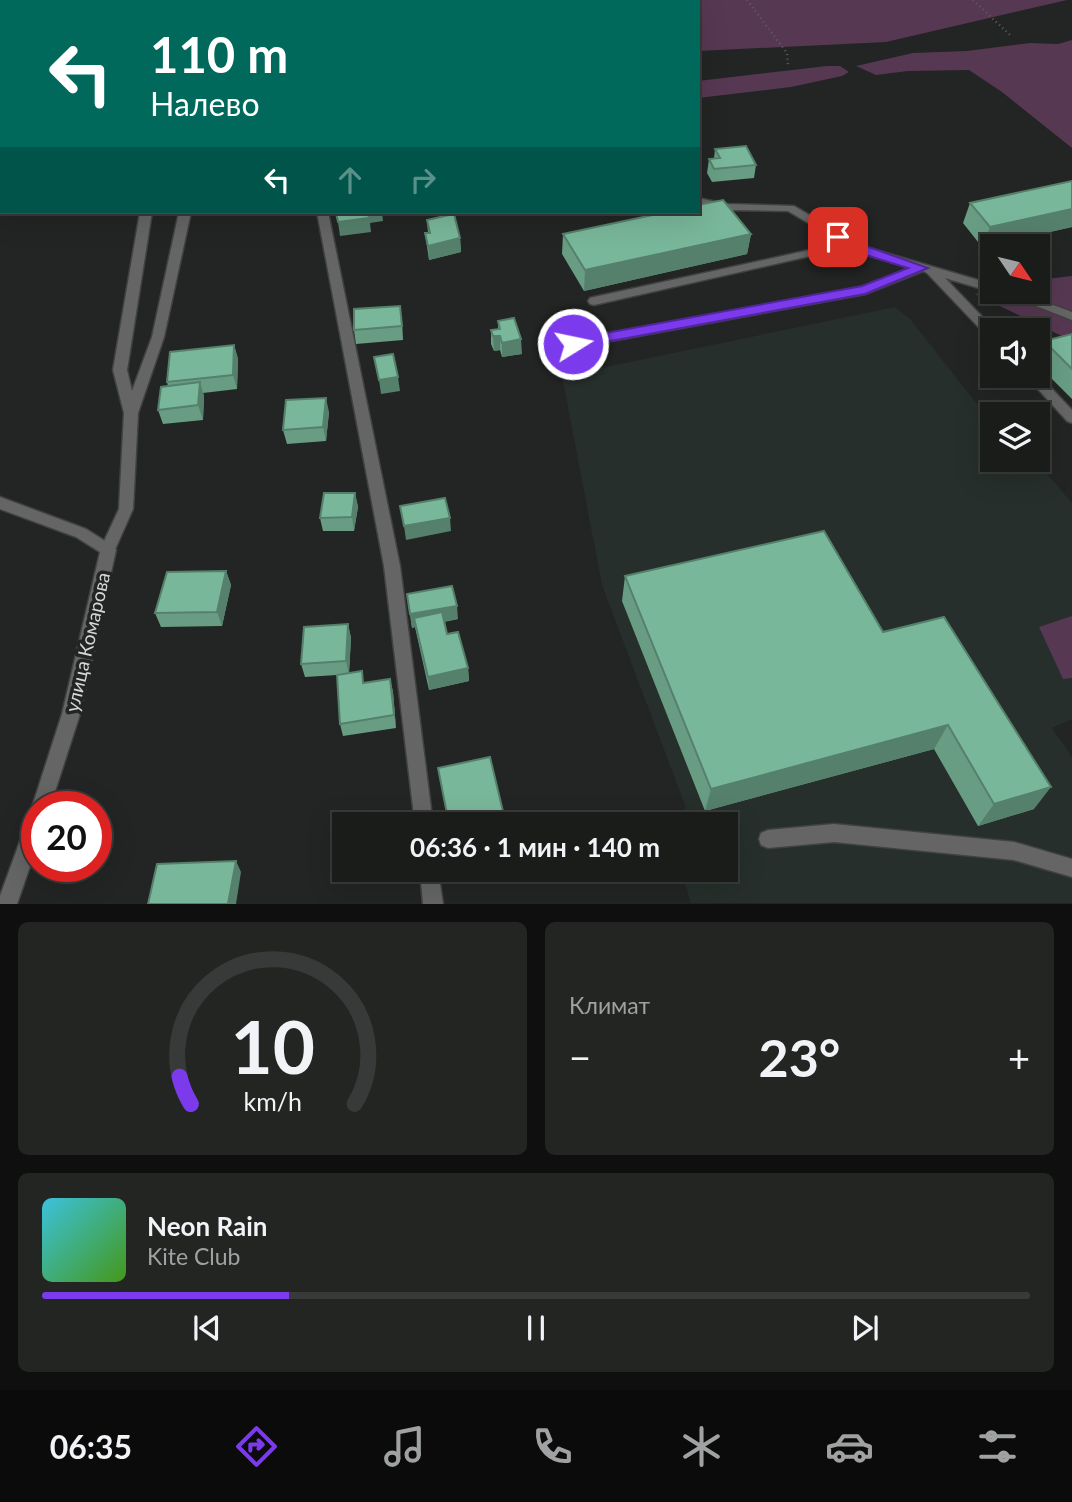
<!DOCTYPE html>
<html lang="ru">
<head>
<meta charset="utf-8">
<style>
  body { margin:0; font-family:Lato,sans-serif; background:#232523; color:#f1f3f6; height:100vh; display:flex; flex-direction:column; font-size:26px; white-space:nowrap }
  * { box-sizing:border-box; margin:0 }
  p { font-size:23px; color:#9fa1a2 }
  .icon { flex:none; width:38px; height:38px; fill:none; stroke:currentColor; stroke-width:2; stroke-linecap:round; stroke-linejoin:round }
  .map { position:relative; height:904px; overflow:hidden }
  .details { display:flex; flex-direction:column; gap:18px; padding:18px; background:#0e0f0e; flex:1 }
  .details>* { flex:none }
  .banner { position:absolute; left:0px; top:0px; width:700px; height:214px; box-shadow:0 7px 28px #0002,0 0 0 2px #383a39; background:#00695c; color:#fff; overflow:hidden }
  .needle { width:46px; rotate:125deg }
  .tools { position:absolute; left:980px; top:234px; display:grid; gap:14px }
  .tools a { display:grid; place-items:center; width:70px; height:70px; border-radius:0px; background:#1a1c1a; box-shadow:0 7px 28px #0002,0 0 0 2px #383a39; font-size:35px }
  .speed { position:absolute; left:21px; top:791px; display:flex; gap:14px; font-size:35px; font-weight:700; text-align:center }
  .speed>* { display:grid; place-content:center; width:91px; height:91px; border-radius:50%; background:#1a1c1a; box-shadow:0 7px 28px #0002,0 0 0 2px #383a39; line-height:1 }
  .speed .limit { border:10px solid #d22; background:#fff; color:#111 }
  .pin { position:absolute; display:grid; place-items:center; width:60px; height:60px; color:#fff; margin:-30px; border-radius:14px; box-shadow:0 4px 10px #0006 }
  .me { position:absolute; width:77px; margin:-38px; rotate:80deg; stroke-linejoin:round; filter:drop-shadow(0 0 5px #0008) }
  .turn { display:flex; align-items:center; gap:24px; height:147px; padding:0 35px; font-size:32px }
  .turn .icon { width:91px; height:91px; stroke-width:2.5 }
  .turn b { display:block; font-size:49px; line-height:60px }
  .lanes { display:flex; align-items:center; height:66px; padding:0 35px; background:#0003; justify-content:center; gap:35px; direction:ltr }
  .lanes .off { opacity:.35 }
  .big { font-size:52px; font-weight:700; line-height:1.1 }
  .details .widget { flex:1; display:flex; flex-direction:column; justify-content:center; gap:10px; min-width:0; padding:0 24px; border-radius:10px; background:#232523 }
  .details .dial { align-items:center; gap:0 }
  .dial svg { height:182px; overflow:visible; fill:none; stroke:#383a39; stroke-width:7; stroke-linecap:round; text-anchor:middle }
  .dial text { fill:#f1f3f6; stroke:none }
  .song { display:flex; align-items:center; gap:21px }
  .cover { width:84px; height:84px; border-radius:10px; background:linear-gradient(135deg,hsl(190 70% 55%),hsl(100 70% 35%)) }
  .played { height:7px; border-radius:4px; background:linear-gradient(90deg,#7c3aed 25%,#383a39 25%) }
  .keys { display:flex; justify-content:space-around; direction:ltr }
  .heat { display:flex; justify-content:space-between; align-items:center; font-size:38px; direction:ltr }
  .details .tiles { flex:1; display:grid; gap:18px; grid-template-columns:1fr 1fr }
  .widget:last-child { grid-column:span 2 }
  .trip { position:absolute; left:332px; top:812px; width:406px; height:70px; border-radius:0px; background:#1a1c1a; box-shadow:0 7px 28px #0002,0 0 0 2px #383a39; font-weight:700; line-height:70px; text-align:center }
  .dock { display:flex; height:112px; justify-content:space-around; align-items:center; background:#0a0b0a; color:#9fa1a2 }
  .dock .icon { width:49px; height:49px }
  .dock .current { color:#7c3aed }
  .dock b { font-size:32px; color:#f1f3f6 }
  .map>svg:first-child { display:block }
</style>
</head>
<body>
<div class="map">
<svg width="1072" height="904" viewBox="0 0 1072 904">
  <rect width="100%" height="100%" fill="#222523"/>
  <path fill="#262f2b" d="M 895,307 L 910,319 L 992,423 L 992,460 L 1035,460 L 1072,503 L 1072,719 L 1052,728 L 1072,757 L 1072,903 L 691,903 L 681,870 L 726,870 L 726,824 L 668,824 L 667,819 L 686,808 L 602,585 L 562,376 Z"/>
  <path fill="#573852" d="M 240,0 L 1067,0 L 886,42 L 698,51 L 698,2 Z
    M 1072,40 L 1072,148 L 1002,92 L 969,70 L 908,71 L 876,75 L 856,66 L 913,53 L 967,51 L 1030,43 L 1058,44 Z
    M 827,66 L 840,66 L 849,72 L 842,76 L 791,87 L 698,98 L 698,81 Z
    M 1072,276 L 1072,341 L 975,294 L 992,290 L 1038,292 L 1038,280 Z
    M 1072,616 L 1072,678 L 1063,679 L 1039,627 Z"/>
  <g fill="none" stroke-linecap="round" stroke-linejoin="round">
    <g stroke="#3f4240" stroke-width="3">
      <path id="lane" d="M 106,0 L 115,0 L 116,2 L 107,2 Z
        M 698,198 L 727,204 L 794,206 L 862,246 L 992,284 L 992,292 L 945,278 L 996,331 L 992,331 L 992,338 L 988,337 L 927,273 L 923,271 L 865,294 L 573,348 L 569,347 L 567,344 L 569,341 L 573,340 L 862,287 L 911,268 L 857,252 L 819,254 L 594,305 L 590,304 L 588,301 L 590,298 L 594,297 L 819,248 L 846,245 L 788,211 L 727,210 L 698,204 Z
        M 140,212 L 152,212 L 127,370 L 132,391 L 152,337 L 179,212 L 191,212 L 164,337 L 138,413 L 133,509 L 113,554 L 108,556 L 103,554 L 100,550 L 119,509 L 124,413 L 113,370 Z
        M 317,212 L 328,212 L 400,566 L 433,824 L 415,824 L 384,566 Z
        M 1000,292 L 1018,292 L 1072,312 L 1072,320 Z
        M 1038,374 L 1072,410 L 1072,423 L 1067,421 L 1026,376 L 1038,376 Z
        M 834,824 L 1014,842 L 1072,859 L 1072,877 L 1014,860 L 834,842 L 768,848 L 761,845 L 759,839 L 761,833 L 768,830 Z
        M 420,870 L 438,870 L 443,904 L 423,904 Z"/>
    </g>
    <g stroke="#3f4240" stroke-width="3">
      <path id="street" d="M 0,497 L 86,529 L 113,546 L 116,550 L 80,714 L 50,807 L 37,807 L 37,846 L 17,904 L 0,904 L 0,896 L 28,819 L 30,813 L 34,811 L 32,807 L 62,714 L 100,552 L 76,537 L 0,509 Z"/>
    </g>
    <path stroke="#5c5e5d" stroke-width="2.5" stroke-dasharray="1 3.5" stroke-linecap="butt" d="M 747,0 L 787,53 L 788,65
      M 973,0 L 1010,35"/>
    <use href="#lane" fill="#666566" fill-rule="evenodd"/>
    <use href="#street" fill="#666566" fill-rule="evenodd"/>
  </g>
  <path fill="#689d84" d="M 715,149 L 756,165 L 754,178 L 712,182 L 707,173 L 709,159 L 714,159 Z
    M 1072,181 L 1072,227 L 982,247 L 963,223 L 970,203 Z
    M 427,220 L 460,238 L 461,252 L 429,260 L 425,233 L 428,233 Z
    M 563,234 L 751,234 L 747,254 L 584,291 L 562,254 Z
    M 402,320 L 403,340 L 356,344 L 354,330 Z
    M 498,321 L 522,354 L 502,357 L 500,350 L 494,351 L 491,344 L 491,330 L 498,329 Z
    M 1072,334 L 1072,399 L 1038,365 L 1038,354 L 1044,341 Z
    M 234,345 L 238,359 L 237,389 L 203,393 L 204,396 L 203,420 L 163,424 L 158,410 L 168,386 L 167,382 Z
    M 329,412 L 326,441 L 287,444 L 283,430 Z
    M 355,493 L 358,507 L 354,531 L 323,531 L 320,518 Z
    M 226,571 L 231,585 L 222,626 L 161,627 L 155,613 Z
    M 625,576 L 883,632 L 1034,809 L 978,826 L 934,749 L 705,811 L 622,601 Z
    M 407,594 L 458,619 L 444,622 L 447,634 L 468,668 L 469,681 L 429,690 L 415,627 L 412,628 Z
    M 348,624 L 351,638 L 349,673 L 365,683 L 390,679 L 393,692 L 396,728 L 343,736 L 340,724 L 337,675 L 305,677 L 301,664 Z"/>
  <path fill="#55806c" d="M 1072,209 L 1072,227 L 982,247 L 990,227 Z
    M 367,212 L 382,212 L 383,221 L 370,223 L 371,232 L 340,236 L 338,222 Z
    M 751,234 L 747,254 L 584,291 L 585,270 Z
    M 460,238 L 461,252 L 429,260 L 428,246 Z
    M 493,336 L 500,336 L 500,350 L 494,351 Z
    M 521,339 L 522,354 L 502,357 L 502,343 Z
    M 234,345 L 238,359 L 237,389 L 233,375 Z
    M 398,377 L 400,391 L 381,394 L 379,380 Z
    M 200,382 L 204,396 L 203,420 L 198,405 Z
    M 326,398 L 329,412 L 326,441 L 323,427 Z
    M 355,493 L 358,507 L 354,531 L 352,517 Z
    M 450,518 L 451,531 L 406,540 L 404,526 Z
    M 226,571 L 231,585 L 222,626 L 217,612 Z
    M 457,606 L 458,619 L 416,627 L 414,618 L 415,627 L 412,628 L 410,614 Z
    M 348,624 L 351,638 L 349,674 L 346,661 Z
    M 468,668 L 469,681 L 429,690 L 428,677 Z
    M 390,679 L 393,692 L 396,728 L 394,715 Z
    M 948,725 L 934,749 L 705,811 L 711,789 Z
    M 1051,787 L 1034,809 L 978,826 L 994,804 Z
    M 505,820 L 505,824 L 489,824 Z
    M 236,861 L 241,872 L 236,904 L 228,904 Z"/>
  <path fill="#79b79a" stroke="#55806c" stroke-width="2" d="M 746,146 L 756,165 L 714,169 L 709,159 L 720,158 L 715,149 Z
    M 1072,181 L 1072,209 L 990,227 L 970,203 Z
    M 723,200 L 751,234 L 585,270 L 563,234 L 667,212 L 698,212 L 698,205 Z
    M 345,212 L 368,212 L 369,218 L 338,222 L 336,213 Z
    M 454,214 L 460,238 L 428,246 L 425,233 L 430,233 L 427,220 Z
    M 400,306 L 402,326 L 354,330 L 354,309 Z
    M 514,318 L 521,339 L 502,343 L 500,336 L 493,336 L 491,330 L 500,329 L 498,321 Z
    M 1072,334 L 1072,369 L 1044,341 Z
    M 234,345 L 233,375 L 167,382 L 170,352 Z
    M 393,354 L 398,377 L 379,380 L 374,357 Z
    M 200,382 L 198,405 L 158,410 L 161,387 Z
    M 326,398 L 323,427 L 283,430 L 286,400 Z
    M 324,493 L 355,493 L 352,517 L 320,518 Z
    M 445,498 L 450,518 L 404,526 L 400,506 Z
    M 824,531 L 883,632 L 944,617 L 1051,787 L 994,804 L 948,725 L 711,789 L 625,576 Z
    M 226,571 L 217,612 L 155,613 L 167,572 Z
    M 452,586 L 457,606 L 410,614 L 407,594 Z
    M 442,612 L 447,634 L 458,632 L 468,668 L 428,677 L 414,618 Z
    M 348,624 L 346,661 L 301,664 L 304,627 Z
    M 362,671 L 363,683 L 390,679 L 394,715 L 340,724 L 337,675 Z
    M 490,757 L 505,820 L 489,824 L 449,824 L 438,768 Z
    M 236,861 L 228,904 L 148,904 L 157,864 Z"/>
  <path fill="#7c3aed" stroke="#51269a" stroke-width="2" d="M 838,233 L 863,245 L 928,268 L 865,294 L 573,348 L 566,344 L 573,339 L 862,286 L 908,268 L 853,251 L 833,239 L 831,237 Z"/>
  <g text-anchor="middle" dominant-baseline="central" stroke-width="7" stroke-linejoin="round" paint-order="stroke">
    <g font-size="19" fill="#d6d8d7" stroke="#222523">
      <text transform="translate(87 642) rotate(-77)">улица Комарова</text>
    </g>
  </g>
</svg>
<div class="tools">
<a><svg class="needle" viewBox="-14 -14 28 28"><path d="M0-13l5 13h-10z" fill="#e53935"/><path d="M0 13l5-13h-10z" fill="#9fa1a2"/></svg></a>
<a><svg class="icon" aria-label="sound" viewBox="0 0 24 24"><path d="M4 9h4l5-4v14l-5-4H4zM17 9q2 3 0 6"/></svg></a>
<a><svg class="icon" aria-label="layers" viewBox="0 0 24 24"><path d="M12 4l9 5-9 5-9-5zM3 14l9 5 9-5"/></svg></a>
</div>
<div class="speed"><div class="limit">20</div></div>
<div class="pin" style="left:838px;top:237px;background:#d93025"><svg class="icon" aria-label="arrive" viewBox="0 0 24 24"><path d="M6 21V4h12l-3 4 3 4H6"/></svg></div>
<svg class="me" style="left:573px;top:344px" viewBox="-20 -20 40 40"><circle r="17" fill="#7c3aed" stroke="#fff" stroke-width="3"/><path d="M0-11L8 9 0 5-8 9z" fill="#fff"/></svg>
<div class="trip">06:36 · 1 мин · 140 m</div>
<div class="banner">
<div class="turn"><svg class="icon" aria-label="left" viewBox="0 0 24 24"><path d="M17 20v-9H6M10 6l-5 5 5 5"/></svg><div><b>110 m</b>Налево</div></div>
<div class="lanes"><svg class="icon" aria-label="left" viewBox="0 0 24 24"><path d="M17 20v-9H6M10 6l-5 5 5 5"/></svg><svg class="icon off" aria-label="ahead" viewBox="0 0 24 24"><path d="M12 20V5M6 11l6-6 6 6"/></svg><svg class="icon off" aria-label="right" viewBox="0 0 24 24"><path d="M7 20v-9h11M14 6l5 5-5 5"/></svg></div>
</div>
</div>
<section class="details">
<div class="tiles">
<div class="widget dial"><svg viewBox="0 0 100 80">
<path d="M14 69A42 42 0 1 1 86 69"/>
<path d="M14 69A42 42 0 0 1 9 57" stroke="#7c3aed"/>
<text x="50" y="56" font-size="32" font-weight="700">10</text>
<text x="50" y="72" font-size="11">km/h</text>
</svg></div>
<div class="widget"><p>Климат</p>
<div class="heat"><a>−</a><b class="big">23°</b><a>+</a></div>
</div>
<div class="widget">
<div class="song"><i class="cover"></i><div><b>Neon Rain</b><p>Kite Club</p></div></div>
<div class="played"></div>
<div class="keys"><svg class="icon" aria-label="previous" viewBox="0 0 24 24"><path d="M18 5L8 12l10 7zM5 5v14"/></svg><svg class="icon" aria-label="pause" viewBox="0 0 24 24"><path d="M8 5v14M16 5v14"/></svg><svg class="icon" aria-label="next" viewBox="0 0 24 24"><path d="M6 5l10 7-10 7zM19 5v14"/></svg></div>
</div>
</div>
</section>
<nav class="dock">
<b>06:35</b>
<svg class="icon current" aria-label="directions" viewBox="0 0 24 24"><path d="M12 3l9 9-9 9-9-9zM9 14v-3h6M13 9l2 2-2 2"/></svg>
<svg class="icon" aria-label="music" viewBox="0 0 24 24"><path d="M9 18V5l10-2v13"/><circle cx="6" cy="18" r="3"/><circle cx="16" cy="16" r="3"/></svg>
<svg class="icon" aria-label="phone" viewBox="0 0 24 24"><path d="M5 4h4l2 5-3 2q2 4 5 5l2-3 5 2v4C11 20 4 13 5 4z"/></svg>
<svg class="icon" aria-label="climate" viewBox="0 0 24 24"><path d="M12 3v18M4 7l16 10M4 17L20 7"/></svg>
<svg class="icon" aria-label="car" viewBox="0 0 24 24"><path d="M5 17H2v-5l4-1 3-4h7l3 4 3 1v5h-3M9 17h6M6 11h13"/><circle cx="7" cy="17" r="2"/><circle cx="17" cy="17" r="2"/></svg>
<svg class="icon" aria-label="filters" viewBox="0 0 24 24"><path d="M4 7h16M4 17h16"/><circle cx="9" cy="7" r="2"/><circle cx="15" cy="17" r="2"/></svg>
</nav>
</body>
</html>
